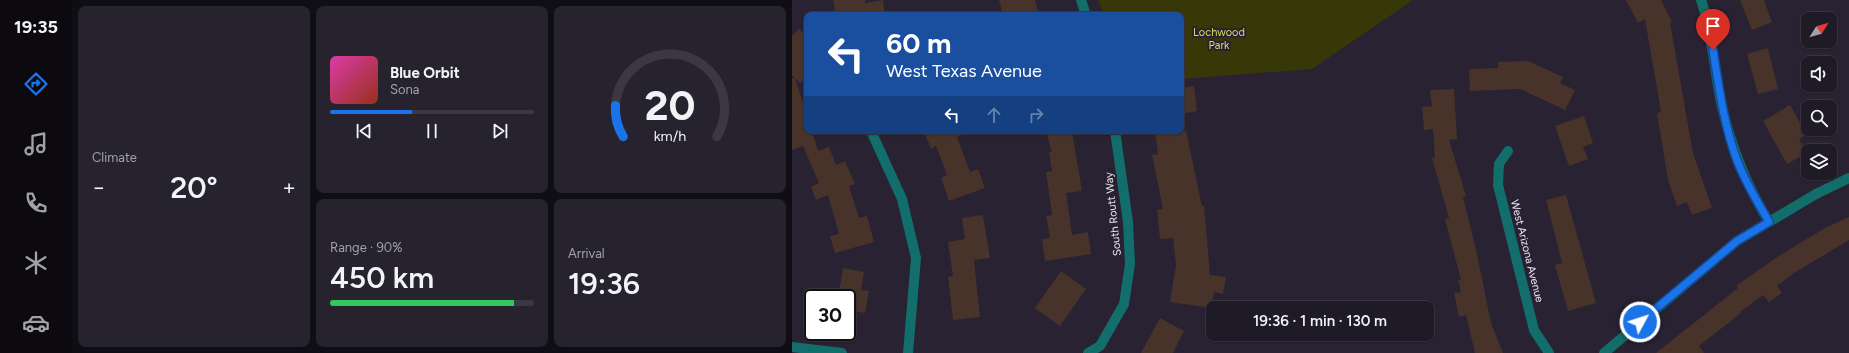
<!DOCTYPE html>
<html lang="en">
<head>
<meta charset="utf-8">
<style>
  body { margin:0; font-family:Figtree,sans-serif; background:#26232e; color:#f1f3f6; height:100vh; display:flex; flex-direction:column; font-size:15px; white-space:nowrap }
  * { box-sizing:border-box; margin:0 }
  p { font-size:13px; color:#a1a1a7 }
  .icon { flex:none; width:22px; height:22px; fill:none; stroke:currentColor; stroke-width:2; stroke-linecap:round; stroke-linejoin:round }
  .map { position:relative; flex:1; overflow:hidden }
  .sheet { display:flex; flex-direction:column; gap:6px; padding:6px; background:#100e15; width:720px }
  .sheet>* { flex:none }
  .guide { position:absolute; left:12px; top:12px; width:380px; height:122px; border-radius:8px; box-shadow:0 1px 3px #0004,0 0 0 1px #3c3843; background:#1a4fa0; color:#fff; overflow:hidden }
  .needle { width:26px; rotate:53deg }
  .tools { position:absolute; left:1009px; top:12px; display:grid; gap:8px }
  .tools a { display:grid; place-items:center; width:36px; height:36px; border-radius:8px; background:#1e1a26; box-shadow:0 1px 3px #0004,0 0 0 1px #3c3843; font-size:20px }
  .speed { position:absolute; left:12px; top:289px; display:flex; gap:8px; font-size:20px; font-weight:700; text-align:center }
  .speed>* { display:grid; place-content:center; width:52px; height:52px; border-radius:50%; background:#1e1a26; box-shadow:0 1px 3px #0004,0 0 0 1px #3c3843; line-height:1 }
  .speed .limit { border:2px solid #111; border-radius:6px; background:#fff; color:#111 }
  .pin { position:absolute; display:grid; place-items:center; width:34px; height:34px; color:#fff; margin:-41px -17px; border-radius:50% 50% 50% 0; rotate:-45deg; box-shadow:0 0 4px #0007 }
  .pin .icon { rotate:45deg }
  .me { position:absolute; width:44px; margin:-22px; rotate:50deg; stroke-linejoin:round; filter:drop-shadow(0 0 3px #0008) }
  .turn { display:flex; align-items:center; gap:14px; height:84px; padding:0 16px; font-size:18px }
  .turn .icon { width:52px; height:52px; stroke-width:2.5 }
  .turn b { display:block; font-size:28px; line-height:34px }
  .lanes { display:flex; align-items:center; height:38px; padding:0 16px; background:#0003; justify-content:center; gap:20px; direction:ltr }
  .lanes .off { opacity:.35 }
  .big { font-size:30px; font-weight:600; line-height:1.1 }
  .sheet .tile { flex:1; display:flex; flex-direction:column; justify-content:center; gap:6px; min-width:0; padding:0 14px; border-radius:8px; background:#26232e }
  .sheet .dial { align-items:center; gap:0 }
  .dial svg { height:104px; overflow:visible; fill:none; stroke:#3c3843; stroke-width:7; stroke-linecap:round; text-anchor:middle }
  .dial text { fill:#f1f3f6; stroke:none }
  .song { display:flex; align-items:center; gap:12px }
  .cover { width:48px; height:48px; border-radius:6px; background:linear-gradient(135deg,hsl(320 70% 55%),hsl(10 70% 35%)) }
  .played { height:4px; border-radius:2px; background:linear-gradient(90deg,#1a73e8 40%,#3c3843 40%) }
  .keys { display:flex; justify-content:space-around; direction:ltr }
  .heat { display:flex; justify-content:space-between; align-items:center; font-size:22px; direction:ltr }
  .charge { height:6px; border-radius:3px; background:linear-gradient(90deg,#34c759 90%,#3c3843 0) }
  .sheet .tiles { flex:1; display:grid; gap:6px; grid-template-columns:repeat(3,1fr) }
  .tile:first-child { grid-row:span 2 }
  .trip { position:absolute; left:414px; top:301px; width:228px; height:40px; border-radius:8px; background:#1e1a26; box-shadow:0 1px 3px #0004,0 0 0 1px #3c3843; font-weight:600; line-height:40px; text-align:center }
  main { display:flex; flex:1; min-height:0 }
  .tab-bar { display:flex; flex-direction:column; width:72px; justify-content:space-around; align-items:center; background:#0c0a0f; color:#a1a1a7 }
  .tab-bar .icon { width:28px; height:28px }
  .tab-bar .selected { color:#1a73e8 }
  .tab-bar b { font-size:18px; color:#f1f3f6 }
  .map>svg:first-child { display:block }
</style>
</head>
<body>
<main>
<nav class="tab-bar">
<b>19:35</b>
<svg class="icon selected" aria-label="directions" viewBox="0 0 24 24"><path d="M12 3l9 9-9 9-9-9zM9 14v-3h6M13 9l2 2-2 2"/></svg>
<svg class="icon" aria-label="music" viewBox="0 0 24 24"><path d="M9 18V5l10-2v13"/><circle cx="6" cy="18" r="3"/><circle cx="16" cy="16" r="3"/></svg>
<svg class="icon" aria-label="phone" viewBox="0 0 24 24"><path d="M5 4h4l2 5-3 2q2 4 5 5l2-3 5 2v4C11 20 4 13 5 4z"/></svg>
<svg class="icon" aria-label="climate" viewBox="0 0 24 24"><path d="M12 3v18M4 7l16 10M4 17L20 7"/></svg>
<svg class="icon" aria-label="car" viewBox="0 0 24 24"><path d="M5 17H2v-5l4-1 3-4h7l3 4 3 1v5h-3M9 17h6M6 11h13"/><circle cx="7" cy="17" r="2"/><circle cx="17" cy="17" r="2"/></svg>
</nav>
<section class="sheet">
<div class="tiles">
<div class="tile"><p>Climate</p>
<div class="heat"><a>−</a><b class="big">20°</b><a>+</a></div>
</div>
<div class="tile">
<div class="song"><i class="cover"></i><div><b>Blue Orbit</b><p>Sona</p></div></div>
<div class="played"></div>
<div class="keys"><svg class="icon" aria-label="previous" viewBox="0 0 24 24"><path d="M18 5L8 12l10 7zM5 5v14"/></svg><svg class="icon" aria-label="pause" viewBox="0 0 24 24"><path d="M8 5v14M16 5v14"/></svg><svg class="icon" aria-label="next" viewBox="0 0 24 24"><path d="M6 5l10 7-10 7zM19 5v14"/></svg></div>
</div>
<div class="tile dial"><svg viewBox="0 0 100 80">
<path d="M14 69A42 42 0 1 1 86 69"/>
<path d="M14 69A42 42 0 0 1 8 45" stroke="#1a73e8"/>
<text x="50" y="56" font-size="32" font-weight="700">20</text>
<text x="50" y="72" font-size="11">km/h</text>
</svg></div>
<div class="tile"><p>Range · 90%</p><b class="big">450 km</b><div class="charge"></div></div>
<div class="tile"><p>Arrival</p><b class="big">19:36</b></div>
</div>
</section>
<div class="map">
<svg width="1057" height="353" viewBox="0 0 1057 353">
  <rect width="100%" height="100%" fill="#282233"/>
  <path fill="#373807" d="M 306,0 L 621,0 L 520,69 L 389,79 L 389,15 L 312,15 Z"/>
  <path fill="#47332a" d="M 41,0 L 73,0 L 73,3 L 91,0 L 93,15 L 44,15 Z
    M 207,0 L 243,0 L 247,15 L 211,15 Z
    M 834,0 L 869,0 L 880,22 L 878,23 L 901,153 L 920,208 L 900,215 L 895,202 L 885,206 L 876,180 L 865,113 L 869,112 L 853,19 L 846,23 Z
    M 948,0 L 972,0 L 980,22 L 960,30 Z
    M 7,29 L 15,37 L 15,76 L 8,83 L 3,78 L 15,115 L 15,131 L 20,131 L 26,151 L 37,147 L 44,165 L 53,161 L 63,184 L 57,186 L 67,218 L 75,216 L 82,242 L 43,253 L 38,236 L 47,234 L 36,195 L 24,200 L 19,187 L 27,183 L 11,146 L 0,150 L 0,78 L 3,78 L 0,75 L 0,36 Z
    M 976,48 L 986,89 L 966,94 L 955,54 Z
    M 736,61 L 771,77 L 768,83 L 783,90 L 773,110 L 728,89 L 678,91 L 677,69 L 706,68 L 706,62 Z
    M 402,86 L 405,111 L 389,114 L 389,88 Z
    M 662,89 L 665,139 L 657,140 L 674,196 L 671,197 L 685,254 L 699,323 L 711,353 L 683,353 L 674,315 L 667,317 L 662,293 L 669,292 L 666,280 L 669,280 L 653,219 L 657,218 L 640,158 L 643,158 L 641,129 L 632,130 L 630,107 L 640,106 L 638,90 Z
    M 998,105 L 1015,135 L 1007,139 L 1015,153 L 995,164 L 971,121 Z
    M 792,116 L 801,143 L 791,147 L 796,159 L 777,166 L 763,126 Z
    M 132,131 L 179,131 L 165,137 L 178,172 L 186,169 L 193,188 L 157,201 L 149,178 L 155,175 L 144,146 L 139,149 Z
    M 254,131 L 280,131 L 290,191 L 274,193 L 280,235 L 296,232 L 299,254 L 253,261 L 250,239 L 258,238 L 254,216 L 260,215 L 254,172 L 260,171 L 257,152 L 260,152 Z
    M 363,131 L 394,131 L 410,206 L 412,206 L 418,275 L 434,277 L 431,294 L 422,292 L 419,308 L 378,302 L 384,265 L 381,238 L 368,239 L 365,210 L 371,209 L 360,155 L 366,154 Z
    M 774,195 L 804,303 L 776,311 L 763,265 L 770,263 L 754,200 Z
    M 191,215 L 198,258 L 182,260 L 188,317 L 161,320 L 156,277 L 161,276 L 156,242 L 173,239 L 170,218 Z
    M 1057,217 L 1057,240 L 1002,273 L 985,286 L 990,293 L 977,302 L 971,295 L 948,312 L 949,313 L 907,346 L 912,353 L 864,353 L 946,288 L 944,286 L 985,257 L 1033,228 Z
    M 51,268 L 72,272 L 69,290 L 77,291 L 73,313 L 55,310 L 55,298 L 46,298 Z
    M 269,271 L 294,289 L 268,326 L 243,308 Z
    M 368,318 L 392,331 L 381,353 L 349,353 Z"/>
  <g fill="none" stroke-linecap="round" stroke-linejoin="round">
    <path stroke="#126e6a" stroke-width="10" d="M 289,0 L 294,15
      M 909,0 C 921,35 922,72 930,107 C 940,149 955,186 977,222
      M 79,131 L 110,199 L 124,258 L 116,353
      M 716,151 L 707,164 L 706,185 L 742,330 L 757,353
      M 0,347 L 50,353
      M 296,353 L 308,346 L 332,304 L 338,264 L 336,222 L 323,131
      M 812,353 L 945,241 L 1024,194 L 1057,178"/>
  </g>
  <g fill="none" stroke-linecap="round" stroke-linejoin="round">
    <g stroke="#114b97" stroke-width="10">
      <path id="route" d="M 848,322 L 945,241 L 977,222 C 966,203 954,183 946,163 C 932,126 927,88 921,50"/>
    </g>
    <use href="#route" stroke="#1a73e8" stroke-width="7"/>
  </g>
  <g text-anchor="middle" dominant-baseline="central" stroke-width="4" stroke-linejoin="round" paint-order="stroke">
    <g font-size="11" fill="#dadc5f" stroke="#282233">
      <text x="427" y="32">Lochwood<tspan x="427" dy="13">Park</tspan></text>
    </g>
    <g font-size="11" fill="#eae7f2" stroke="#282233">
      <text transform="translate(321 214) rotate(-96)">South Routt Way</text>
      <text transform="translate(735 251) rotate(76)">West Arizona Avenue</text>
    </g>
  </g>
</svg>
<div class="tools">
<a><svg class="needle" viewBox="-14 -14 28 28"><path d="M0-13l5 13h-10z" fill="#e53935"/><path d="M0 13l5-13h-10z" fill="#a1a1a7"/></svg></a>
<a><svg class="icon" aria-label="sound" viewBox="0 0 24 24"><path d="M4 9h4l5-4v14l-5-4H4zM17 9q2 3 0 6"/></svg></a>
<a><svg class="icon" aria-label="search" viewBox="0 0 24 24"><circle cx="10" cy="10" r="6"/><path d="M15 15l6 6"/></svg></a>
<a><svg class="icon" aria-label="layers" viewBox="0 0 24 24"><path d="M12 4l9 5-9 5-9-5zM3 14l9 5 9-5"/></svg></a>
</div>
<div class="speed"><div class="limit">30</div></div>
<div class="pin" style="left:921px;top:50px;background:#d93025"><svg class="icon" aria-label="arrive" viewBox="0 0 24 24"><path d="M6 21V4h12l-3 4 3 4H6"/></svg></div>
<svg class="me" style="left:848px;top:322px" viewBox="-20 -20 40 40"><circle r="17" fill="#1a73e8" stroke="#fff" stroke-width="3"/><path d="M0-11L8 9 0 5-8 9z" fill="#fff"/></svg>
<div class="trip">19:36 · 1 min · 130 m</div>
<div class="guide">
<div class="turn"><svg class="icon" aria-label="left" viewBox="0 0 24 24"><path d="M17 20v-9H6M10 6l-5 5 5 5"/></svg><div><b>60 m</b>West Texas Avenue</div></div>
<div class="lanes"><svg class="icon" aria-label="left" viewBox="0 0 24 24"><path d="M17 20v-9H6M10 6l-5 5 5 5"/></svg><svg class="icon off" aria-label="ahead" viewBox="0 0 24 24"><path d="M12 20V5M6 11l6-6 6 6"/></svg><svg class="icon off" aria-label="right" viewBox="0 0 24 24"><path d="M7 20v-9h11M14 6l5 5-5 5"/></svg></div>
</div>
</div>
</main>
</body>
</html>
